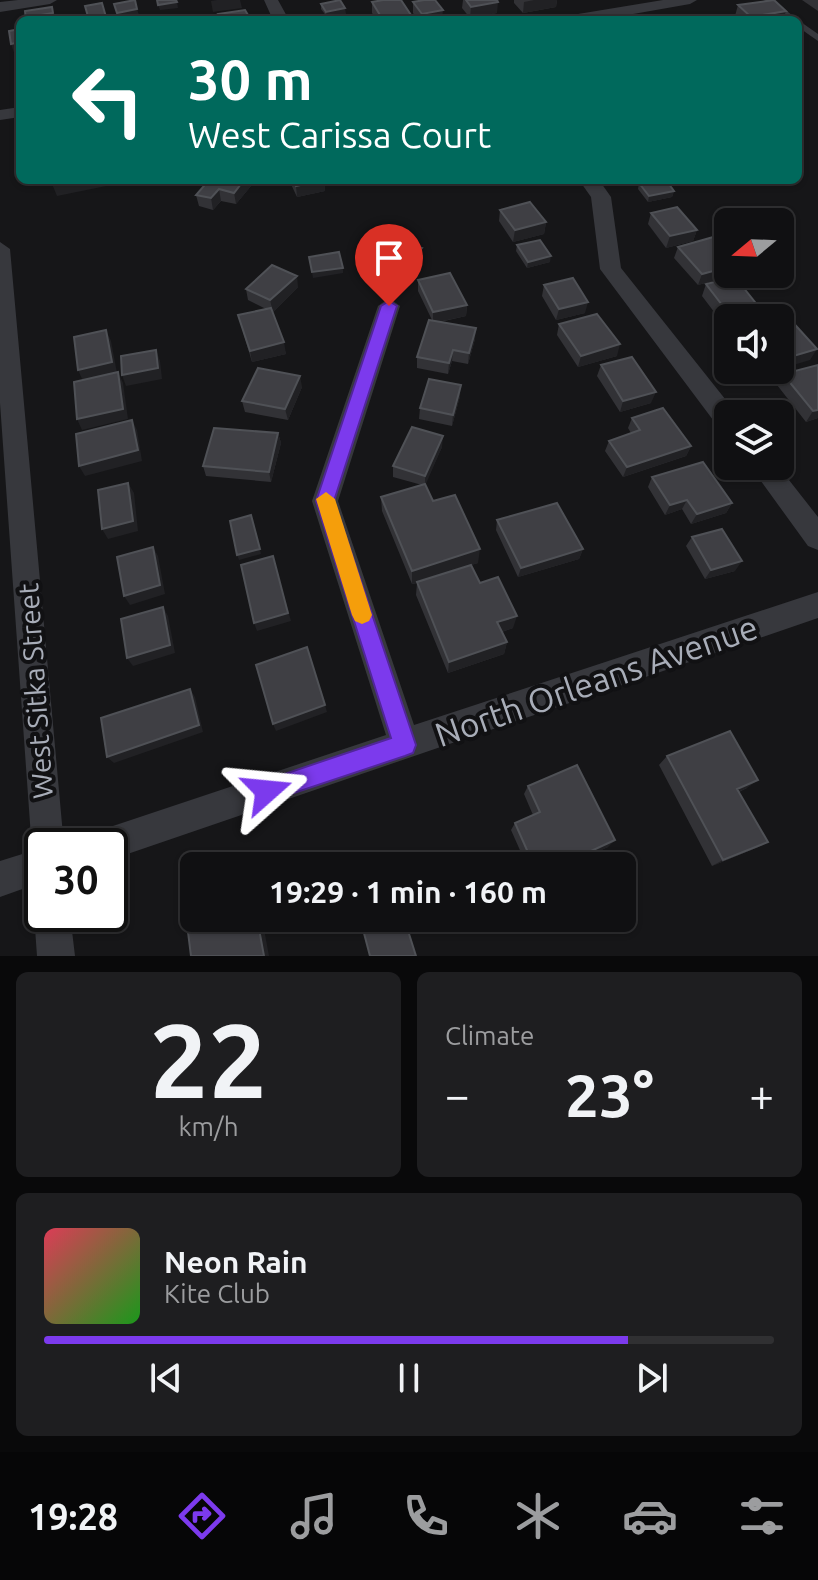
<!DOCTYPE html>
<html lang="en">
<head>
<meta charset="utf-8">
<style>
  body { margin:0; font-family:Ubuntu,sans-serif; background:#1e1e20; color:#f1f3f6; height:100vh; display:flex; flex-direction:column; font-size:30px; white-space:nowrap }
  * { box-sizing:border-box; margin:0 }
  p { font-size:26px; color:#9c9d9f }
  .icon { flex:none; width:44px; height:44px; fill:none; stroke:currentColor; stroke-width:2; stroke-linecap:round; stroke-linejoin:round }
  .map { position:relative; height:956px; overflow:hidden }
  .panel { display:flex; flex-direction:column; gap:16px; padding:16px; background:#09090a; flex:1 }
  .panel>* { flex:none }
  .hud { position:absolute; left:16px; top:16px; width:786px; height:168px; border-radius:12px; box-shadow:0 2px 6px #0004,0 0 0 2px #303032; background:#00695c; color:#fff; overflow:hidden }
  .needle { width:52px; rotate:251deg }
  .buttons { position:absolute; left:714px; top:208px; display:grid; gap:16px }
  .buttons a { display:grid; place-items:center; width:80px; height:80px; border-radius:12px; background:#101012; box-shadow:0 2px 6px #0004,0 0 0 2px #303032; font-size:40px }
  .speed { position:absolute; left:24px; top:828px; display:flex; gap:16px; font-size:40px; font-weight:700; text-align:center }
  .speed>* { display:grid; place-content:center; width:104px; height:104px; border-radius:50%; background:#101012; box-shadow:0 2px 6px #0004,0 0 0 2px #303032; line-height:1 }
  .speed .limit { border:4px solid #111; border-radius:12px; background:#fff; color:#111 }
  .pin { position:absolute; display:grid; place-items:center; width:68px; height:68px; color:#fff; margin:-82px -34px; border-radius:50% 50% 50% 0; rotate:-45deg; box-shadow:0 0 8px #0007 }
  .pin .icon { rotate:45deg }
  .me { position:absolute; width:88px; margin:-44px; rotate:72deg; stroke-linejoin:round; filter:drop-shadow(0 0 6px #0008) }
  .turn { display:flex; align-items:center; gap:28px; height:168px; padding:0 40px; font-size:36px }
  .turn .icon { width:104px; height:104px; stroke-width:2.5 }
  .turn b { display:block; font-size:56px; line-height:68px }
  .big { font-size:60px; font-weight:700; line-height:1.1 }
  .panel .card { flex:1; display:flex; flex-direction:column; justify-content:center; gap:12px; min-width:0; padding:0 28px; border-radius:12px; background:#1e1e20 }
  .panel .dial { align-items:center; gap:0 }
  .dial b { font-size:104px; line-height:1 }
  .song { display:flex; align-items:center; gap:24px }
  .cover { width:96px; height:96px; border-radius:12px; background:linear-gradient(135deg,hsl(350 70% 55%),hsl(120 70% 35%)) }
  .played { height:8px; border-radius:4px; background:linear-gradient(90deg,#7c3aed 80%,#303032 80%) }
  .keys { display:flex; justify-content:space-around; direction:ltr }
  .heat { display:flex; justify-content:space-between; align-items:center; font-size:44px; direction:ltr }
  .panel .tiles { flex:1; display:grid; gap:16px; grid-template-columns:1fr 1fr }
  .card:last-child { grid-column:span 2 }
  .trip { position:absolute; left:180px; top:852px; width:456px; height:80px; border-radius:12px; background:#101012; box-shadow:0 2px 6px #0004,0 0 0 2px #303032; font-weight:700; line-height:80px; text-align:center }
  .menu { display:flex; height:128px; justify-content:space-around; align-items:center; background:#060607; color:#9c9d9f }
  .menu .icon { width:56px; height:56px }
  .menu .selected { color:#7c3aed }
  .menu b { font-size:36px; color:#f1f3f6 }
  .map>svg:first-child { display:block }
</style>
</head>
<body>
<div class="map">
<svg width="818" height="956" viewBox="0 0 818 956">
  <rect width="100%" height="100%" fill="#161618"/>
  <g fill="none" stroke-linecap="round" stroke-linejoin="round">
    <path fill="#37383d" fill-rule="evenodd" d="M 764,0 L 773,0 L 798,20 L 789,20 Z
      M 798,20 L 818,34 L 818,41 L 798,27 Z"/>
    <path fill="#37383d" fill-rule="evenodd" d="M 18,0 L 57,0 L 50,4 L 0,12 L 0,2 Z
      M 264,0 L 278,0 L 289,20 L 273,20 Z
      M 663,0 L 697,0 L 690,4 L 599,20 L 564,20 L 572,15 Z
      M 20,107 L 20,117 L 0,120 L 0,110 Z
      M 579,180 L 599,180 L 611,197 L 621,268 L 737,414 L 728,414 L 728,431 L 719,428 L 600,269 L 591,197 Z
      M 0,242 L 10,249 L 64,846 L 42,846 L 42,882 L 0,897 L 0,861 L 32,851 L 0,403 Z
      M 389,298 L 400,306 L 338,501 L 414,725 L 818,592 L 818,618 L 110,860 L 110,846 L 84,846 L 89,834 L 386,735 L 312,501 L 378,306 Z
      M 750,466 L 778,466 L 818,517 L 818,550 L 808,546 Z
      M 42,900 L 42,914 L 70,914 L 75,956 L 37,956 L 34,914 Z"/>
  </g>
  <path fill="#323236" d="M 463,0 L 497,0 L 497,13 L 470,18 L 462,8 Z
    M 514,0 L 557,0 L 556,7 L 523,13 L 514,3 Z
    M 802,0 L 818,0 L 818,11 Z
    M 372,2 L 413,18 L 413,20 L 377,20 L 372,13 Z
    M 413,2 L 442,20 L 418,20 L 413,13 Z
    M 321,4 L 346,14 L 327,17 L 321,9 Z
    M 738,5 L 786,11 L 783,20 L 739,20 L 735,16 Z
    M 209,180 L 256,180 L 236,204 L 221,201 L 213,210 L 199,206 L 196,195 Z
    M 289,180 L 324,180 L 325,191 L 297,197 Z
    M 639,183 L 674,191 L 672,197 L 648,202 L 638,189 Z
    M 500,210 L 546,222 L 544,234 L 513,242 L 499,221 Z
    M 651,213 L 697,230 L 693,241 L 666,248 L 648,224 Z
    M 517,245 L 550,262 L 527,268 L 516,251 Z
    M 678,247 L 728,248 L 728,269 L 724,278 L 698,285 L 674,258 Z
    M 422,253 L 408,271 L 387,264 L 387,258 Z
    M 418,280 L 467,305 L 466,316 L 440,322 L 475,339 L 468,364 L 452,361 L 448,374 L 417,368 L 417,357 L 432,320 L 418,291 Z
    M 706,284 L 762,311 L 758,318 L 728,318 L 728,329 L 727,329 L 702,296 Z
    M 544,285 L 585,313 L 556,320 L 542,296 Z
    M 298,287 L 273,312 L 286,354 L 252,362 L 238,315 L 266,309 L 248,300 L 246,289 Z
    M 559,324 L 617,356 L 578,367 L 557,335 Z
    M 601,365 L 651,403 L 620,412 L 597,376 Z
    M 818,365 L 818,418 L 806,422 L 777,385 L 783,374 Z
    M 302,387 L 288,420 L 245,412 L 242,401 Z
    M 460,396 L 452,426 L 419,419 L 420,408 Z
    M 632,418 L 691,446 L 686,456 L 623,477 L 605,451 L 609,441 L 631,433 L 628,428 Z
    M 278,433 L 281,443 L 271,482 L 206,476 L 203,466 Z
    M 442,447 L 425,484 L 433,501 L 478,563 L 471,565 L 480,583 L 513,628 L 502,632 L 507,642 L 504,654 L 448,673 L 416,595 L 417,583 L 412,584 L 382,511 L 381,497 L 422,485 L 393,477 L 393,466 Z
    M 652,477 L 732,503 L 726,513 L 691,524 L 682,509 L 665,515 L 648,487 Z
    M 497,520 L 583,549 L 579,559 L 518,577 L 496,530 Z
    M 692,537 L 735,571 L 705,579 L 686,546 Z
    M 667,756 L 747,788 L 739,792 L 768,842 L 756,848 L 712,866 L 659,765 Z
    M 528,786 L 608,847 L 592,854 L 598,866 L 527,866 L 511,830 L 515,823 L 533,815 L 524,794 Z"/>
  <path fill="#212124" d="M 217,0 L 240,0 L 242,8 L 213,12 L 211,1 Z
    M 534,0 L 557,0 L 556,7 L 523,13 L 524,2 Z
    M 177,2 L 178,8 L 160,10 L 158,5 Z
    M 498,2 L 497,13 L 470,18 L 471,7 Z
    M 52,7 L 55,19 L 40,20 L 40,15 Z
    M 345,8 L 346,14 L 327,17 L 326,12 Z
    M 137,9 L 139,15 L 119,18 L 117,13 Z
    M 443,10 L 442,20 L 421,20 L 422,14 Z
    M 786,11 L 783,20 L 750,20 L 751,17 Z
    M 20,42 L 20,54 L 15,55 L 11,44 Z
    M 74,180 L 115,180 L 116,184 L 57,196 L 52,184 Z
    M 244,180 L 256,180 L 236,204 L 234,193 Z
    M 324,180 L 325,191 L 297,197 L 296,186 Z
    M 219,189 L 221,201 L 213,210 L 211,198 Z
    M 674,191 L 672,197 L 648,202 L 649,196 Z
    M 546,222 L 544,234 L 513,242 L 515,230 Z
    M 697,230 L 693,241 L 666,248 L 670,236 Z
    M 422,248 L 422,253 L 408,271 L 408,265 Z
    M 728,255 L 728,265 L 721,257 Z
    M 551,256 L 550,262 L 527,268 L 528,262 Z
    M 728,267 L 724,278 L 698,285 L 702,274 Z
    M 343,268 L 343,273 L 313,278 L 312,272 Z
    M 297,276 L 298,287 L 273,312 L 270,300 Z
    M 588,302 L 585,313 L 556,320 L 559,309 Z
    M 467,305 L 466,316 L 433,323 L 433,312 Z
    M 762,311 L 758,318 L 732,318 Z
    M 476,328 L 475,339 L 468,364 L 469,353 Z
    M 106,330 L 111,341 L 117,373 L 83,381 L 78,370 Z
    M 284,342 L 286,354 L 252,362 L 250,351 Z
    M 620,344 L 617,356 L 578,367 L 581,356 Z
    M 817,349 L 810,360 L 780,369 L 780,360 Z
    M 156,350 L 160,361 L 162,379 L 126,386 L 122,375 Z
    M 453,350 L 452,361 L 448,374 L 449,363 Z
    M 118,372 L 123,383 L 128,419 L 82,430 L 77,419 Z
    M 300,376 L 302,387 L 288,420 L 285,409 Z
    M 461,385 L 460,396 L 452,426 L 453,415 Z
    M 656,392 L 651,403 L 620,412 L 623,401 Z
    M 818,410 L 818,418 L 806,422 L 813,411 Z
    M 132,420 L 137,430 L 142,461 L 85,476 L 79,466 Z
    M 278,433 L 281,443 L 271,482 L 269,472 Z
    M 443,436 L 442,447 L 425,486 L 425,476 Z
    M 691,446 L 686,456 L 623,477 L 627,467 Z
    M 128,483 L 134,493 L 138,531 L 108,539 L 102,529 Z
    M 687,500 L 682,509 L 665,515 L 670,505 Z
    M 732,503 L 726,513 L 691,524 L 697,514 Z
    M 251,515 L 261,554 L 239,560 L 237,555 Z
    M 153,547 L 158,556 L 165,594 L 130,605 L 124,596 Z
    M 480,549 L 478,563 L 412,584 L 412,571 Z
    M 583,549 L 579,559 L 518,577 L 521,568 Z
    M 273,556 L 291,621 L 257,631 L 254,623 Z
    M 742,561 L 735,571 L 705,579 L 711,570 Z
    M 163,607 L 168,616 L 175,653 L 133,666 L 127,658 Z
    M 517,616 L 513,628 L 495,634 L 497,622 Z
    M 507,642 L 504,654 L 448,673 L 449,662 Z
    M 190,689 L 195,697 L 203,732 L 114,763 L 107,757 Z
    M 325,705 L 327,712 L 276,731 L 273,724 Z
    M 758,780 L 747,788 L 726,797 L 737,789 Z
    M 615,840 L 608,847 L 584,858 L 591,851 Z
    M 768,842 L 756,848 L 712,866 L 723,860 Z
    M 257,918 L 262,918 L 269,956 L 264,956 Z"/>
  <path fill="#3f3f44" stroke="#4f5156" stroke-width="2" d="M 135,0 L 137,9 L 117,13 L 114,4 Z
    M 157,0 L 176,0 L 177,2 L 158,5 Z
    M 340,0 L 345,8 L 326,12 L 321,4 Z
    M 383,0 L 401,0 L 413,18 L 399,20 L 383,20 L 372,2 Z
    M 424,0 L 435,0 L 443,10 L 422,14 L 413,2 Z
    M 466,0 L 497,0 L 498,2 L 471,7 Z
    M 774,0 L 786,11 L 751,17 L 738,5 Z
    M 102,3 L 106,17 L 89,20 L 85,6 Z
    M 52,7 L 53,13 L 40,15 L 40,20 L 26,20 L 25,11 Z
    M 245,10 L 251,20 L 221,20 L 218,14 Z
    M 20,29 L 20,42 L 11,44 L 9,31 Z
    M 52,180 L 74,180 L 52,184 Z
    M 209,180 L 244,180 L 234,193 L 219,189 L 211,198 L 196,195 Z
    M 293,180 L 322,180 L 296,186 Z
    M 656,180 L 666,180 L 674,191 L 649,196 L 639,183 Z
    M 530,202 L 546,222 L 515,230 L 500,210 Z
    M 677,207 L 697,230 L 670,236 L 651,213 Z
    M 717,236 L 728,248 L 728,255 L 721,257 L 728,267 L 702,274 L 678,247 Z
    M 540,240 L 551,256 L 528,262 L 517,245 Z
    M 401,241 L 422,248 L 408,265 L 387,258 Z
    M 339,252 L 343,268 L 312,272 L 309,257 Z
    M 272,265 L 297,276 L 270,300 L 246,289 Z
    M 450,273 L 467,305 L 433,312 L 418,280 Z
    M 735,277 L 762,311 L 732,318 L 706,284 Z
    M 573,278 L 588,302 L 559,309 L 544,285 Z
    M 271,308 L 284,342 L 250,351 L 238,315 Z
    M 597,314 L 620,344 L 581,356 L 559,324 Z
    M 788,317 L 817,349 L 780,360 L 780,320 Z
    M 429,320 L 476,328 L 469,353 L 453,350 L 449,363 L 417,357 Z
    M 106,330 L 112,362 L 78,370 L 74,337 Z
    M 156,350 L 158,368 L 122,375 L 121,356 Z
    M 632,357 L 656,392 L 623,401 L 601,365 Z
    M 818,365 L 818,410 L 813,411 L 783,374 Z
    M 258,368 L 300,376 L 285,409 L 242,401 Z
    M 118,372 L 123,409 L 77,419 L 74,382 Z
    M 429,379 L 461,385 L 453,415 L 420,408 Z
    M 663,408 L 691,446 L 627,467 L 609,441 L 640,430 L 632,418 Z
    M 132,420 L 138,450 L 79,466 L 76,434 Z
    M 412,427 L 443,436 L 425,476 L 393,466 Z
    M 214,428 L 278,433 L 269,472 L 203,466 Z
    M 703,462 L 732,503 L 697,514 L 687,500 L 670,505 L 652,477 Z
    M 128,483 L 133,521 L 102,529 L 98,490 Z
    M 425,484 L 433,501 L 455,495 L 480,549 L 412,571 L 381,497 Z
    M 557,503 L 583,549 L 521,568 L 497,520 Z
    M 251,515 L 260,549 L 237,555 L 230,521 Z
    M 722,529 L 742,561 L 711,570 L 692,537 Z
    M 153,547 L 160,585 L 124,596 L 117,557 Z
    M 273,556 L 288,613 L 254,623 L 241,565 Z
    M 471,565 L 480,583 L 498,577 L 517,616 L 497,622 L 507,642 L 449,662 L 417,582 Z
    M 163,607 L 170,645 L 127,658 L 121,619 Z
    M 307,647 L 325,705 L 273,724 L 256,665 Z
    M 190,689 L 199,725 L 107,757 L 101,718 Z
    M 730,731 L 758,780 L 737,789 L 768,842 L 723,860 L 667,756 Z
    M 577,765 L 615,840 L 591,851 L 598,866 L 534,866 L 515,823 L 540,812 L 528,786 Z
    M 226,918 L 257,918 L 264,956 L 191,956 L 188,932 Z
    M 360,918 L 404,918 L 416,956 L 370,956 Z"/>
  <path fill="#7c3aed" stroke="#51269a" stroke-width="2" d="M 389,301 L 397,306 L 334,501 L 416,745 L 413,753 L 405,756 L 267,802 L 258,799 L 255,791 L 258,783 L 391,738 L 316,501 L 381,306 Z"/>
  <path fill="#f59e0b" d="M 326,492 L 335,499 L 372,615 L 369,621 L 362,624 L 355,621 L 352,615 L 316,499 Z"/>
  <g text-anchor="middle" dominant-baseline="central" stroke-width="8" stroke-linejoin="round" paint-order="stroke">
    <g font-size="28" fill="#a8adb8" stroke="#111113">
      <text transform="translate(35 691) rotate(-94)">West Sitka Street</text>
    </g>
    <g font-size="34" fill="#a8adb8" stroke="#111113">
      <text transform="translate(596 680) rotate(-19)">North Orleans Avenue</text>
    </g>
  </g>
</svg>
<div class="buttons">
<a><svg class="needle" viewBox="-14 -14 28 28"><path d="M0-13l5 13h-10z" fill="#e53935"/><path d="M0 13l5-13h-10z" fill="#9c9d9f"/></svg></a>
<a><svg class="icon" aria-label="sound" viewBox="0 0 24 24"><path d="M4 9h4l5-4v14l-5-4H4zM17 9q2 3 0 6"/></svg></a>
<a><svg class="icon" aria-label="layers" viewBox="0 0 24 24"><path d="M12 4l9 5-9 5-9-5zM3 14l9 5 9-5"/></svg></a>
</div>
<div class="speed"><div class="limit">30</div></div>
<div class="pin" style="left:389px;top:306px;background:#d93025"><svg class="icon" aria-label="arrive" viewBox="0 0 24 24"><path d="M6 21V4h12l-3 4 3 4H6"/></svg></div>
<svg class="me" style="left:267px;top:791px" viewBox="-20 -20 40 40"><path d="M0-17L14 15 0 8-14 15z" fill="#7c3aed" stroke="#fff" stroke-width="4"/></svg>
<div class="trip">19:29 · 1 min · 160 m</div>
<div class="hud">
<div class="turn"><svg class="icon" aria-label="left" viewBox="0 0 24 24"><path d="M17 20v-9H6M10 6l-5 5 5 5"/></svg><div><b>30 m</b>West Carissa Court</div></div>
</div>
</div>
<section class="panel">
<div class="tiles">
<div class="card dial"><b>22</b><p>km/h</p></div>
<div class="card"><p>Climate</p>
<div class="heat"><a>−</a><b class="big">23°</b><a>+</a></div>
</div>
<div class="card">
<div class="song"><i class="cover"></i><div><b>Neon Rain</b><p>Kite Club</p></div></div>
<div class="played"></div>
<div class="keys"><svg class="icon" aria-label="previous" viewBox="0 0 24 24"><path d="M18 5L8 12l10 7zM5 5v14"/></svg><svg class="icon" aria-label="pause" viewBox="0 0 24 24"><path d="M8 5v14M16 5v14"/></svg><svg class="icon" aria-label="next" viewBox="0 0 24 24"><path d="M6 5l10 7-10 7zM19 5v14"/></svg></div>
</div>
</div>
</section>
<nav class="menu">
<b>19:28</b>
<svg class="icon selected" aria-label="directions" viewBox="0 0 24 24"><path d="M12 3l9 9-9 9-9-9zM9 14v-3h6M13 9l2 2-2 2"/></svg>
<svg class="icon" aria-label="music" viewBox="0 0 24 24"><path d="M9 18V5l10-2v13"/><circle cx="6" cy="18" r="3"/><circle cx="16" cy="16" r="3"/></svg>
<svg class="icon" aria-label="phone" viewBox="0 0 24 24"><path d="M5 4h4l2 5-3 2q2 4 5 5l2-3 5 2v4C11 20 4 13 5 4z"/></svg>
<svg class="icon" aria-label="climate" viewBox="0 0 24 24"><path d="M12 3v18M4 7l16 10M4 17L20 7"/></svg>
<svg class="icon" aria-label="car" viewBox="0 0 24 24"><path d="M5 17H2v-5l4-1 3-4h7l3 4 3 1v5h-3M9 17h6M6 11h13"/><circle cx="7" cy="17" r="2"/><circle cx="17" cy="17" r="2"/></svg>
<svg class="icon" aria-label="filters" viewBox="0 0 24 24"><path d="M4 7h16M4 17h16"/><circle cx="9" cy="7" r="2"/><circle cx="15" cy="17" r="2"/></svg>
</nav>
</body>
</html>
